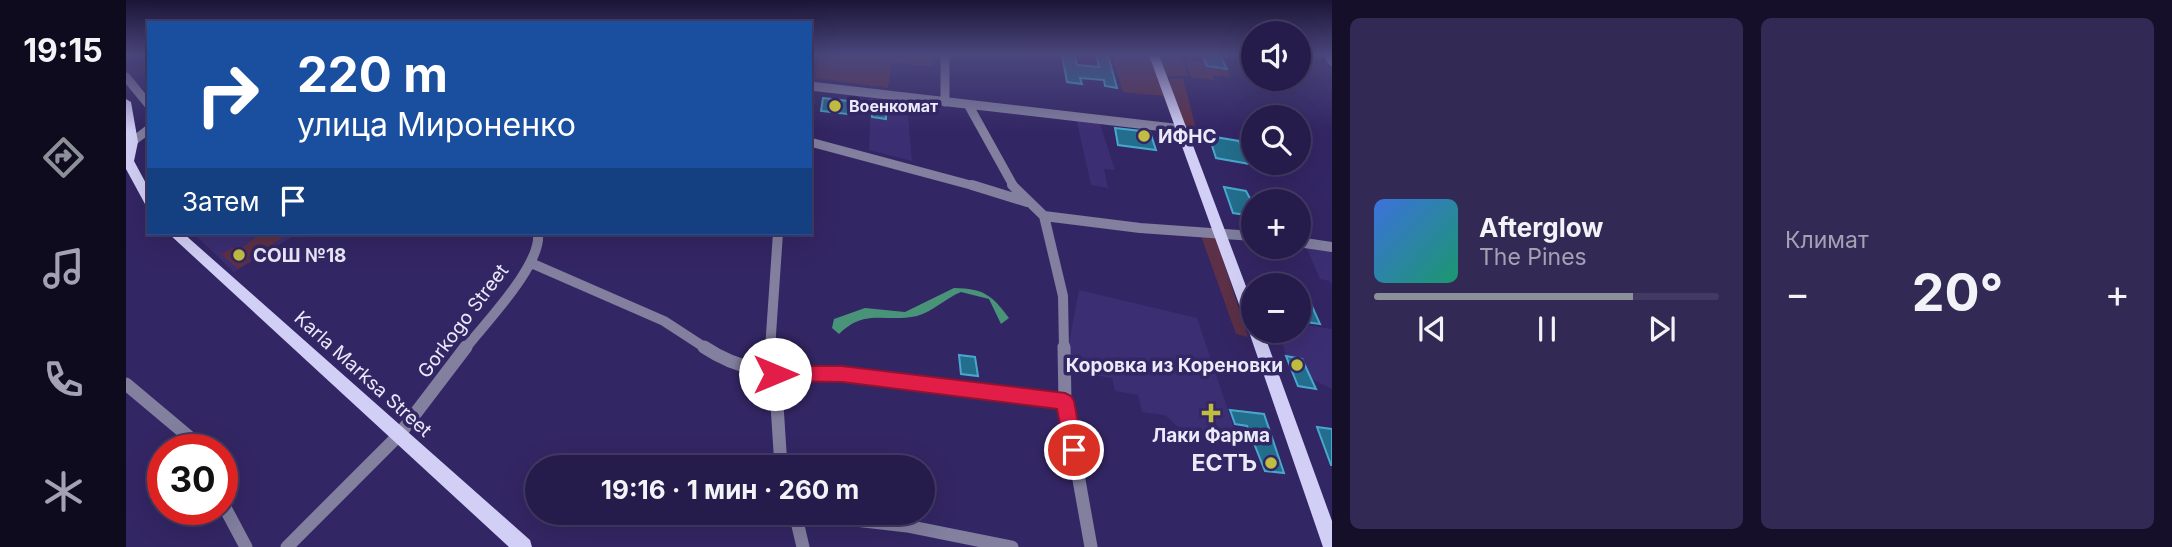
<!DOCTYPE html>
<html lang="ru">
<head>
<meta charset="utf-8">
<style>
  body { margin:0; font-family:Inter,sans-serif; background:#322955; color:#f1f3f6; height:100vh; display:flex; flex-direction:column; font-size:26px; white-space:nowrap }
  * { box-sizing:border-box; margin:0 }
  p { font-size:23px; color:#a4a1b5 }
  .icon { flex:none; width:38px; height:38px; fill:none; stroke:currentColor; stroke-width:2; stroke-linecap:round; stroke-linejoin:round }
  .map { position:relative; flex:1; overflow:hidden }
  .details { display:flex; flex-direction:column; gap:18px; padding:18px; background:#150f29; width:840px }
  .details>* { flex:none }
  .hud { position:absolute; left:21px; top:21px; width:665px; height:214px; border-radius:0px; box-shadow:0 7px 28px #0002,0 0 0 2px #423a63; background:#1a4fa0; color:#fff; overflow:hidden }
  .fabs { position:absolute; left:1115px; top:21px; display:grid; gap:14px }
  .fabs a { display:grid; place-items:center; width:70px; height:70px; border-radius:50%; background:#261c4b; box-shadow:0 7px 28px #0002,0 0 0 2px #423a63; font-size:35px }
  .speed { position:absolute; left:21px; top:434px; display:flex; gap:14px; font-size:35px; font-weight:700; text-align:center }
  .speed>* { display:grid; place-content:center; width:91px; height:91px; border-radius:50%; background:#261c4b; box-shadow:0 7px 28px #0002,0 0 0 2px #423a63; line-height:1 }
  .speed .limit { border:10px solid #d22; background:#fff; color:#111 }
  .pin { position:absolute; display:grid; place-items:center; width:60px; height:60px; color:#fff; margin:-30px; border:4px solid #fff; border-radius:50%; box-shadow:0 2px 7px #0007 }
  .me { position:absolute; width:77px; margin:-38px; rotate:90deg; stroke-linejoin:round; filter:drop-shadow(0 0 5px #0008) }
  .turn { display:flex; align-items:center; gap:24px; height:147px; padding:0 35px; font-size:32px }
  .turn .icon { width:91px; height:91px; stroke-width:2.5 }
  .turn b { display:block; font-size:49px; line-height:60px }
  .then { display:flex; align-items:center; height:66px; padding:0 35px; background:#0003; gap:14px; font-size:26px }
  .big { font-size:52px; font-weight:700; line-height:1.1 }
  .details .tile { flex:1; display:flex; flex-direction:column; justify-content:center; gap:10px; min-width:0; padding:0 24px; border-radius:10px; background:#322955 }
  .song { display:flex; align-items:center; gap:21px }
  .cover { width:84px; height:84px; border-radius:10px; background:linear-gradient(135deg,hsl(220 70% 55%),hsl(160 70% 35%)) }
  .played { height:7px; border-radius:4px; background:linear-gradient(90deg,#8c9099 75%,#423a63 75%) }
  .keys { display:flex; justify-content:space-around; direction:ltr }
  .heat { display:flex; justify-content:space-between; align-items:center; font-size:38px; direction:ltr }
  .details .tiles { flex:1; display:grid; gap:18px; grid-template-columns:repeat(2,1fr) }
  .trip { position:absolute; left:399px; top:455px; width:410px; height:70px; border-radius:35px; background:#261c4b; box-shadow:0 7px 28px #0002,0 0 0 2px #423a63; font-weight:700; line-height:70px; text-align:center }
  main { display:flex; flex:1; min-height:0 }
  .tab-bar { display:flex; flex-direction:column; width:126px; justify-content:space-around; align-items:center; background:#0f0b1e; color:#a4a1b5 }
  .tab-bar .icon { width:49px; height:49px }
  .tab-bar .on { color:#8c9099 }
  .tab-bar b { font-size:32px; color:#f1f3f6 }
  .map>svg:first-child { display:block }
</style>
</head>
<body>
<main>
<nav class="tab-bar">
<b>19:15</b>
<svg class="icon on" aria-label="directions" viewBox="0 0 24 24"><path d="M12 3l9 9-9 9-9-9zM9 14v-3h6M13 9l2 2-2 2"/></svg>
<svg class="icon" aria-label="music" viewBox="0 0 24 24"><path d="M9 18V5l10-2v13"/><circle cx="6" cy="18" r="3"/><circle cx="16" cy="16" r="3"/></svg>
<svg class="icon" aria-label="phone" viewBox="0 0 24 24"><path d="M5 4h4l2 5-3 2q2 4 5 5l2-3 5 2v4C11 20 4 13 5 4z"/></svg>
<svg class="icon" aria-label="climate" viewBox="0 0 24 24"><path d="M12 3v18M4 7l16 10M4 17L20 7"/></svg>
</nav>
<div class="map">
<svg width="1206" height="547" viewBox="0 0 1206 547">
  <rect width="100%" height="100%" fill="#332664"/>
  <path fill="#3c2e73" d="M 745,98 L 781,103 L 786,161 L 743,150 Z
    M 950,118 L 973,121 L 989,170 L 978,169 L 982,188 L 965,185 Z
    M 67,233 L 191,233 L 178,238 L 169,235 L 108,272 Z
    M 1180,247 L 1206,251 L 1206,286 L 1204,281 L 1194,279 Z
    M 953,290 L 1071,318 L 1111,437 L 1052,427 L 1039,415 L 1016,412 L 1012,395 L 989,391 L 986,378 L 943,371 L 941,354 Z
    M 1173,324 L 1206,329 L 1206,389 L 1186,379 L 1168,376 L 1165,371 L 1152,331 L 1172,331 Z"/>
  <path fill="#5c3047" d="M 694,55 L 807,55 L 807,67 L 766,62 L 762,88 L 689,78 Z
    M 986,55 L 1054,55 L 1062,76 L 1033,77 L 1039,96 L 997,92 Z
    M 1059,60 L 1078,62 L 1080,68 L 1101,70 L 1105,77 L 1087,75 L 1088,80 L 1065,77 Z
    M 1057,78 L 1070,129 L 1059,128 L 1042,79 Z
    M 136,233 L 163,233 L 134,253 L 122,257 L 125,261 L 112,269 L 95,254 L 108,247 L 113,250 Z
    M 1075,236 L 1090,238 L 1122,337 L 1110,334 Z"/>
  <path fill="#499379" d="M 828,288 C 858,289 865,294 883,318 L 875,324 L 863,299 L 835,292 C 820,298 806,312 791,316 C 758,323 740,308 713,334 L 706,328 L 708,319 L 739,308 L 779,312 Z"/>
  <path fill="#236e8c" stroke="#49a7ce" stroke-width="2" d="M 936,55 L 948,55 L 951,65 L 973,67 L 970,55 L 982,55 L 991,88 L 979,86 L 978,80 L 954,78 L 956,84 L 941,82 Z
    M 1076,55 L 1094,55 L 1101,69 L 1081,66 Z
    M 697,98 L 722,101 L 721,114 L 695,111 Z
    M 746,101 L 760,103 L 760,119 L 746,117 Z
    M 989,128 L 1024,132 L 1030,150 L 992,145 Z
    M 1083,136 L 1113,141 L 1115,146 L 1127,148 L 1129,165 L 1090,158 Z
    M 1098,187 L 1120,191 L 1127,204 L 1127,216 L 1107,213 Z
    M 1172,302 L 1185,304 L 1194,324 L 1172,321 Z
    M 833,355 L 849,357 L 852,376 L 835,374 Z
    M 1160,356 L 1176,359 L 1190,389 L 1172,386 Z
    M 1104,410 L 1138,414 L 1158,473 L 1139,471 L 1121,426 L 1109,424 Z
    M 1191,427 L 1206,429 L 1206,465 L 1205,465 Z"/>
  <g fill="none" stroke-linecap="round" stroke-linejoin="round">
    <path stroke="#827f9f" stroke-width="9" d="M 819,55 L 819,102
      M 1203,55 L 1206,61
      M 0,77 L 23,105
      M 684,86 L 1056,129
      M 843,106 L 888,187
      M 6,142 L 23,129
      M 684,142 L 852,187"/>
    <path stroke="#827f9f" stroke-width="10" d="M 846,185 L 901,202
      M 886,185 L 918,216 L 1014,228 L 1127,236
      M 918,216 L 937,296 L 938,349
      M 1172,242 L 1206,247
      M 405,263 L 538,321 L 581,349
      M 339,349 C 359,323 416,265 412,233
      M 644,349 L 652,233"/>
    <path stroke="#827f9f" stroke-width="13" d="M 578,347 C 626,379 663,370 716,374 C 790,379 865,393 939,402
      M 643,347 L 649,374 L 655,467
      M 938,347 L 939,402 L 965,547
      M 0,384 L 62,436 L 69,450
      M 96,502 L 120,547
      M 669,513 L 781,526 L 886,547
      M 669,513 L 677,547
      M 161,547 L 273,435 L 340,347"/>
    <path fill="#d2cff6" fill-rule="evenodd" d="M 1023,55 L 1033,55 L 1127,305 L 1127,331 L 1137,331 L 1206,521 L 1206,547 L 1197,547 L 1122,329 Z
      M 0,99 L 5,102 L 12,142 L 8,161 L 23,189 L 23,205 L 19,204 L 0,169 Z
      M 42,233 L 57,233 L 404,540 L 406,547 L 383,547 Z"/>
  </g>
  <linearGradient id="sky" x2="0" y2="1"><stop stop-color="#1c1537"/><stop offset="0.42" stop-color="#4a477d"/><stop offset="1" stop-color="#4a477d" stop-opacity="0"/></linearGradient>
  <rect width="1206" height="131" fill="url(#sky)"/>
  <path fill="#e11d48" stroke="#92132f" stroke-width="2" d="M 649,366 L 716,366 L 939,393 L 945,396 L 948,401 L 957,450 L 955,457 L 948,459 L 941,457 L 931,409 L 716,382 L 649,381 L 640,374 Z"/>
  <g fill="#c0be41" stroke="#332664" stroke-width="2.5">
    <circle cx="709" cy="106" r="7"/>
    <circle cx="1018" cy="136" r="7"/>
    <circle cx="113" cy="255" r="7"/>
    <circle cx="1171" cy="365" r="7"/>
    <path d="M1081.5 402.5h7v7h7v7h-7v7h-7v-7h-7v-7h7z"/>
    <circle cx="1145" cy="463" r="7"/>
  </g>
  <g text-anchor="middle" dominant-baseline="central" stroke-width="7" stroke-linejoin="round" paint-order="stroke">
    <g font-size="16" font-weight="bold" fill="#eaeaf9" stroke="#332664" text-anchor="start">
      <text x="723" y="106">Военкомат</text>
    </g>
    <g font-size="19" font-weight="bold" fill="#eaeaf9" stroke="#332664" text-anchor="start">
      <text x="1032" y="136">ИФНС</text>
      <text x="127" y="255">СОШ №18</text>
      <text x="1157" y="365" text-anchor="end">Коровка из Кореновки</text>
      <text x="1085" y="435" text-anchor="middle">Лаки Фарма</text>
    </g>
    <g font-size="19" fill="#eaeaf9" stroke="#332664">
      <text transform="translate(337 321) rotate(-53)">Gorkogo Street</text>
      <text transform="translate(237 374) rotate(42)">Karla Marksa Street</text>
    </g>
    <g font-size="23" font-weight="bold" fill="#eaeaf9" stroke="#332664" text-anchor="end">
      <text x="1131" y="463">ЕСТЪ</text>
    </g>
  </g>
</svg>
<div class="fabs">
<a><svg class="icon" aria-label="sound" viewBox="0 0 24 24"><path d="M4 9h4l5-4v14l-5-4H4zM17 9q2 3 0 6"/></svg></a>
<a><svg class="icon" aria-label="search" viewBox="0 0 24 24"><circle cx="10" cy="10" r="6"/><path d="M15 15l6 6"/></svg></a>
<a>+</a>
<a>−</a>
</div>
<div class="speed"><div class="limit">30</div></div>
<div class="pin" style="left:948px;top:450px;background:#d93025"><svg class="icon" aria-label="arrive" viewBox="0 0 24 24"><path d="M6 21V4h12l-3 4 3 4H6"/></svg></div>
<svg class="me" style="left:649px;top:374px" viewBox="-20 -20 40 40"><circle r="19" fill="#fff"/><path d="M0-13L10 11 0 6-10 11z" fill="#e11d48"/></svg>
<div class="trip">19:16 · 1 мин · 260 m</div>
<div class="hud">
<div class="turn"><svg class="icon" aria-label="right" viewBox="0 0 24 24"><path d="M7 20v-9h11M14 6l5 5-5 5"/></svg><div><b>220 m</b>улица Мироненко</div></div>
<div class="then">Затем<svg class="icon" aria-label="arrive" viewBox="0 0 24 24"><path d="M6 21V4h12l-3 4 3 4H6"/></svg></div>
</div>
</div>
<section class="details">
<div class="tiles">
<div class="tile">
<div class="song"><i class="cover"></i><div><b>Afterglow</b><p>The Pines</p></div></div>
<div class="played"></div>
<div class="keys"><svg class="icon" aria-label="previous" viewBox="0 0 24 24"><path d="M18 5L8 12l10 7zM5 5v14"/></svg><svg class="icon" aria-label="pause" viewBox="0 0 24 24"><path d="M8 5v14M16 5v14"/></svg><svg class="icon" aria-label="next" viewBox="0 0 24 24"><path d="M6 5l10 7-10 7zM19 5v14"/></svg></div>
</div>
<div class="tile"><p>Климат</p>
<div class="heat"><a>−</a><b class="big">20°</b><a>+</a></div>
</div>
</div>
</section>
</main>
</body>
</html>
